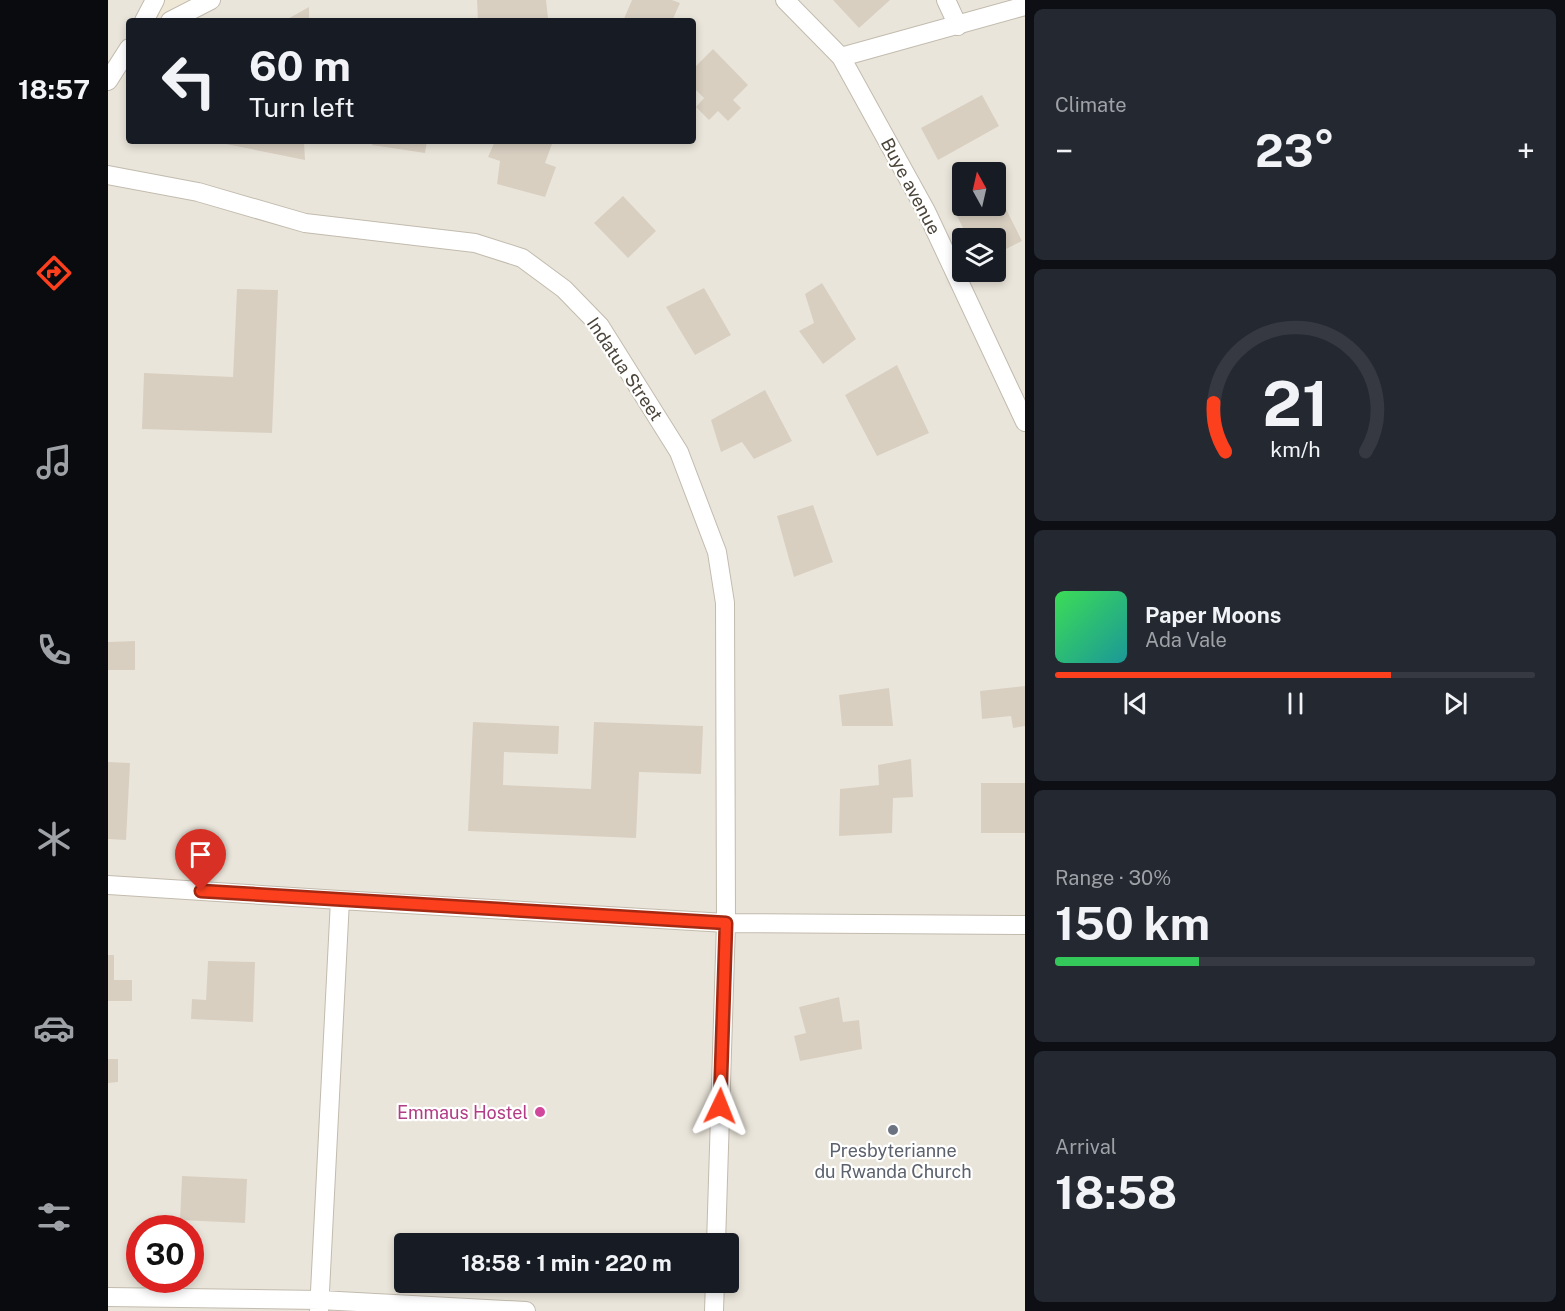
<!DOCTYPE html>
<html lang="en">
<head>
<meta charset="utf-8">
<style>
  body { margin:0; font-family:"Public Sans",sans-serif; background:#242831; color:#f1f3f6; height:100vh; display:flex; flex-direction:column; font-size:22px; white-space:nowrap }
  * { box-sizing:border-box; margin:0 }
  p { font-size:20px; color:#9ea1a6 }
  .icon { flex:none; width:33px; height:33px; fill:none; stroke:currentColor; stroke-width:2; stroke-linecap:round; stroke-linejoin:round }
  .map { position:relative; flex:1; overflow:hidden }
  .side { display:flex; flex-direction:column; gap:9px; padding:9px; background:#0d0f14; width:540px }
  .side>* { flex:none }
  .guide { position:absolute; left:18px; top:18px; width:570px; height:126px; border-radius:6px; box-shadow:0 3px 9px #0003; background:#171b24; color:#f1f3f6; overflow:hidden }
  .needle { width:39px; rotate:352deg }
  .controls { position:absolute; left:844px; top:162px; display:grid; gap:12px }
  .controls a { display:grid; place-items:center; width:54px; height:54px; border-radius:6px; background:#171b24; box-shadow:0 3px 9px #0003; font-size:30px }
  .speed { position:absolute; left:18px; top:1215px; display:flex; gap:12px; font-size:30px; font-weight:700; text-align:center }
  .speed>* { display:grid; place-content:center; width:78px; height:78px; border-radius:50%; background:#171b24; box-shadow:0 3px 9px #0003; line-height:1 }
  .speed .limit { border:9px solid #d22; background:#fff; color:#111 }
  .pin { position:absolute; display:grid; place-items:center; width:51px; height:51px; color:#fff; margin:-62px -26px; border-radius:50% 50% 50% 0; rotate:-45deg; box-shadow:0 0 6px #0007 }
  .pin .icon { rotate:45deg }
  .me { position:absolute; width:66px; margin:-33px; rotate:2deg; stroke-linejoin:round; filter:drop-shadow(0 0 4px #0008) }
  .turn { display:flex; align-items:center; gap:21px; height:126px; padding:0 24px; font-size:27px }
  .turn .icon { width:78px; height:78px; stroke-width:2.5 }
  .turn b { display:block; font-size:42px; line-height:51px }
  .big { font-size:45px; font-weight:700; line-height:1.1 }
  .side .widget { flex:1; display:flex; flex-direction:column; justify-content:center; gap:9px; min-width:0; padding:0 21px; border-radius:9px; background:#242831 }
  .side .dial { align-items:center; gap:0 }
  .dial svg { height:156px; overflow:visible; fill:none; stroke:#363941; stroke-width:7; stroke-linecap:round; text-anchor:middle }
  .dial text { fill:#f1f3f6; stroke:none }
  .song { display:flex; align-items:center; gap:18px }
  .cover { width:72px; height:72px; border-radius:9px; background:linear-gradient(135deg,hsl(130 70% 55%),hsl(180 70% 35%)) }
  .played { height:6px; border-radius:3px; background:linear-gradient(90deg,#fc3f1d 70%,#363941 70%) }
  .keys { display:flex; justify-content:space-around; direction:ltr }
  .heat { display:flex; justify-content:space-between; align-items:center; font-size:33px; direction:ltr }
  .charge { height:9px; border-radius:4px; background:linear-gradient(90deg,#34c759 30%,#363941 0) }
  .trip { position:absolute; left:286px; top:1233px; width:345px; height:60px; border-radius:6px; background:#171b24; box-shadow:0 3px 9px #0003; font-weight:700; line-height:60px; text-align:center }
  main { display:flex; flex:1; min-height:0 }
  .menu { display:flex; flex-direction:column; width:108px; justify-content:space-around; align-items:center; background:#090b0e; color:#9ea1a6 }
  .menu .icon { width:42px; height:42px }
  .menu .on { color:#fc3f1d }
  .menu b { font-size:27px; color:#f1f3f6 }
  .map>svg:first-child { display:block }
</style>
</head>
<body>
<main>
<nav class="menu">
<b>18:57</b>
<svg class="icon on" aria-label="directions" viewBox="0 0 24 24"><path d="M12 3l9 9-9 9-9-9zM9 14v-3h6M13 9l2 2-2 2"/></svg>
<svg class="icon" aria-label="music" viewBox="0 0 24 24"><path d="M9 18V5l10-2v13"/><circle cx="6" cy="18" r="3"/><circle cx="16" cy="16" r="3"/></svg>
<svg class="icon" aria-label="phone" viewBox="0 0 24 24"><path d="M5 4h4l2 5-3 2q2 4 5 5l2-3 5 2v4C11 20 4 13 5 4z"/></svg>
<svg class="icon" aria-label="climate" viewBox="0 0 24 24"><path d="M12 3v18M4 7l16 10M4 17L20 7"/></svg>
<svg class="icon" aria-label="car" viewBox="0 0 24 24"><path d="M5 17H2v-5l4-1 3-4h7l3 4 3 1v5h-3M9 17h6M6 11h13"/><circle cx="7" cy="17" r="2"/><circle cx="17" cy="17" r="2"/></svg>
<svg class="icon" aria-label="filters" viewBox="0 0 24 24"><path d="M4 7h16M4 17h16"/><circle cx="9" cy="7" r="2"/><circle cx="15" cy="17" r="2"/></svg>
</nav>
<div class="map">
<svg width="917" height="1311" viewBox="0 0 917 1311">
  <rect width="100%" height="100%" fill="#f6f3ec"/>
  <path fill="#eae5da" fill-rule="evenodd" d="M 0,0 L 917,0 L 917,1311 L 0,1311 ZM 21,21 L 585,21 L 585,141 L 21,141 ZM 855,172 L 888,172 L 888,206 L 855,206 ZM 855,238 L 888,238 L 888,272 L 855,272 ZM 32,1228 L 82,1228 L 82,1280 L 32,1280 ZM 297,1244 L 621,1244 L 621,1282 L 297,1282 Z"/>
  <path fill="#efe8d6" d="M 47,0 L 103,0 L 62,21 L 36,21 Z"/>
  <path fill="#d8cfc1" d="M 369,0 L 438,0 L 440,18 L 370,21 Z
    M 524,0 L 564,0 L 572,3 L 564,21 L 515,21 Z
    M 725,0 L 782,0 L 751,28 Z
    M 201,7 L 201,21 L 176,21 Z
    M 605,49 L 640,85 L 625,100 L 633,108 L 620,121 L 610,111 L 601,120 L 588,107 L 596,98 L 585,87 L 585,69 Z
    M 874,95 L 891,126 L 830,160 L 813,128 Z
    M 108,141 L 196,141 L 197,160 L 108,142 Z
    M 265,141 L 319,141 L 317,153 L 264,145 Z
    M 387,141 L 431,141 L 444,144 L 437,163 L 448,167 L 437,197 L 389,184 L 392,161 L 380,157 Z
    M 888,189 L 914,241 L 888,254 L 888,238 L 860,238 L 844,206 L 855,200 L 855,206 L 888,206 Z
    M 515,196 L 548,231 L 520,258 L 486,223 Z
    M 714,283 L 748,339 L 715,364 L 691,331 L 706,323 L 697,294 Z
    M 596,288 L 623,335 L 587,355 L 558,307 Z
    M 129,289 L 170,290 L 164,433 L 34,429 L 36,373 L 125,377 Z
    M 789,365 L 821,433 L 769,456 L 737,395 Z
    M 657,390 L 684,441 L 646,459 L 634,442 L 613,452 L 603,420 Z
    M 705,505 L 725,562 L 686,577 L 669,516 Z
    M 27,641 L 27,670 L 0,670 L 0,642 Z
    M 917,686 L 917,726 L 905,728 L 903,716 L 874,719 L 872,691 Z
    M 781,688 L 785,726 L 734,726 L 731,695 Z
    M 365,722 L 451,726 L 450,754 L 396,752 L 395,785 L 483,789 L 486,722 L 595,726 L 593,774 L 531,772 L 528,838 L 360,831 Z
    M 803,759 L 805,797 L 785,798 L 784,833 L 731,836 L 732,789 L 771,785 L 770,765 Z
    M 0,762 L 22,763 L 18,840 L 0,839 Z
    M 873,783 L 917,783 L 917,833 L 873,833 Z
    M 0,955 L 6,955 L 6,980 L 24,980 L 24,1001 L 0,1001 Z
    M 100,961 L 147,962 L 145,1022 L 83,1019 L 84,999 L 98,1000 Z
    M 731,997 L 735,1022 L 751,1020 L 754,1049 L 692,1061 L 686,1036 L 698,1033 L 691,1007 Z
    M 0,1059 L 10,1059 L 10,1082 L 0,1083 Z
    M 74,1176 L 139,1179 L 137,1223 L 72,1220 Z"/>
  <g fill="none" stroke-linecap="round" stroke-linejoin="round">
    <g stroke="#c2bbae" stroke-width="20">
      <path id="street" d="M 677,0 L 733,57 L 818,211 L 917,422
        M 838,0 L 850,26
        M 36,21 L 47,0
        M 62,21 L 103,0
        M 733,57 L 917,6
        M 0,81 L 21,48
        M 0,175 L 90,192 L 197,223 L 367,243 L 414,258 L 456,289 L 492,326 L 571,452 L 609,552 L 617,603 L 618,923 L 608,1244
        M 0,885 L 232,900 L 211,1311
        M 232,900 L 618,923 L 917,925
        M 0,1297 L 212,1300 L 418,1311
        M 606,1311 L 607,1282"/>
    </g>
    <use href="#street" stroke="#fff" stroke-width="18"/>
  </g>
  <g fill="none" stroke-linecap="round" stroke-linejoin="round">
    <g stroke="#a42913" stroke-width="15">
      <path id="route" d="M 93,891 L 618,923 L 612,1106"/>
    </g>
    <use href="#route" stroke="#fc3f1d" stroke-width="10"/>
  </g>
  <circle fill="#d1479c" stroke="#fff" stroke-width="2" cx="432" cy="1112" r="6"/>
  <circle fill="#6b7280" stroke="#fff" stroke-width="2" cx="785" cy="1130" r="6"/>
  <g text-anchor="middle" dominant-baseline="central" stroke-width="4.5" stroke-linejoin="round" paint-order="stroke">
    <g font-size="18" fill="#4b4439" stroke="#fff">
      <text transform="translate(803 186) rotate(62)">Buye avenue</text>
      <text transform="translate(517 369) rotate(56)">Indatua Street</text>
    </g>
    <g font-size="18" fill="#b23c85" stroke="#fff" text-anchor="end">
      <text x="420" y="1112">Emmaus Hostel</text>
    </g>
    <g font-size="18" fill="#5b616d" stroke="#fff">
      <text x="785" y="1150">Presbyterianne<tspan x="785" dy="21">du Rwanda Church</tspan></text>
    </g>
  </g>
</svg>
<div class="controls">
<a><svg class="needle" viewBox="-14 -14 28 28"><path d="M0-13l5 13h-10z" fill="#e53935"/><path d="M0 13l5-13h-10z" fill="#9ea1a6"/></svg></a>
<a><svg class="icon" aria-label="layers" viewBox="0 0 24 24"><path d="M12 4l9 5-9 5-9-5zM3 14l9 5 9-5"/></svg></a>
</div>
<div class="speed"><div class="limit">30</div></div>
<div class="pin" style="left:93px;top:891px;background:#d93025"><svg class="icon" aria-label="arrive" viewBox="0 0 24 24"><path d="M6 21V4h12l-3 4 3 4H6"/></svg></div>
<svg class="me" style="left:612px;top:1106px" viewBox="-20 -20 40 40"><path d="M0-17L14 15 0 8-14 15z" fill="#fc3f1d" stroke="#fff" stroke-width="4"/></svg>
<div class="trip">18:58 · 1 min · 220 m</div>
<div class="guide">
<div class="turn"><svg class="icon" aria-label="left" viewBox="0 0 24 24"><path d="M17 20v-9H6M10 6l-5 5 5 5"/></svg><div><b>60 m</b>Turn left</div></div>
</div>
</div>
<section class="side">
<div class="widget"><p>Climate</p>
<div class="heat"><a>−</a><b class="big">23°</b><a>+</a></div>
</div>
<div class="widget dial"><svg viewBox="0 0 100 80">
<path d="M14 69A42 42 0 1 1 86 69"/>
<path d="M14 69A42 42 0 0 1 8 44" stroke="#fc3f1d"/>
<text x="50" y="56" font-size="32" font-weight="700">21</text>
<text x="50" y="72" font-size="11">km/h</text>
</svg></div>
<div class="widget">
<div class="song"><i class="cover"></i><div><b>Paper Moons</b><p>Ada Vale</p></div></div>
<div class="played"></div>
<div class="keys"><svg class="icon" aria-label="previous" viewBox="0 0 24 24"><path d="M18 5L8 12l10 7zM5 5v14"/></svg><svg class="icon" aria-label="pause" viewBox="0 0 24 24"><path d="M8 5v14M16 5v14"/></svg><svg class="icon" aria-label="next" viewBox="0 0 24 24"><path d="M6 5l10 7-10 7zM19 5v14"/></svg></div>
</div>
<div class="widget"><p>Range · 30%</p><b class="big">150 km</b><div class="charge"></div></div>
<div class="widget"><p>Arrival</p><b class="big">18:58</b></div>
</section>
</main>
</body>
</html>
